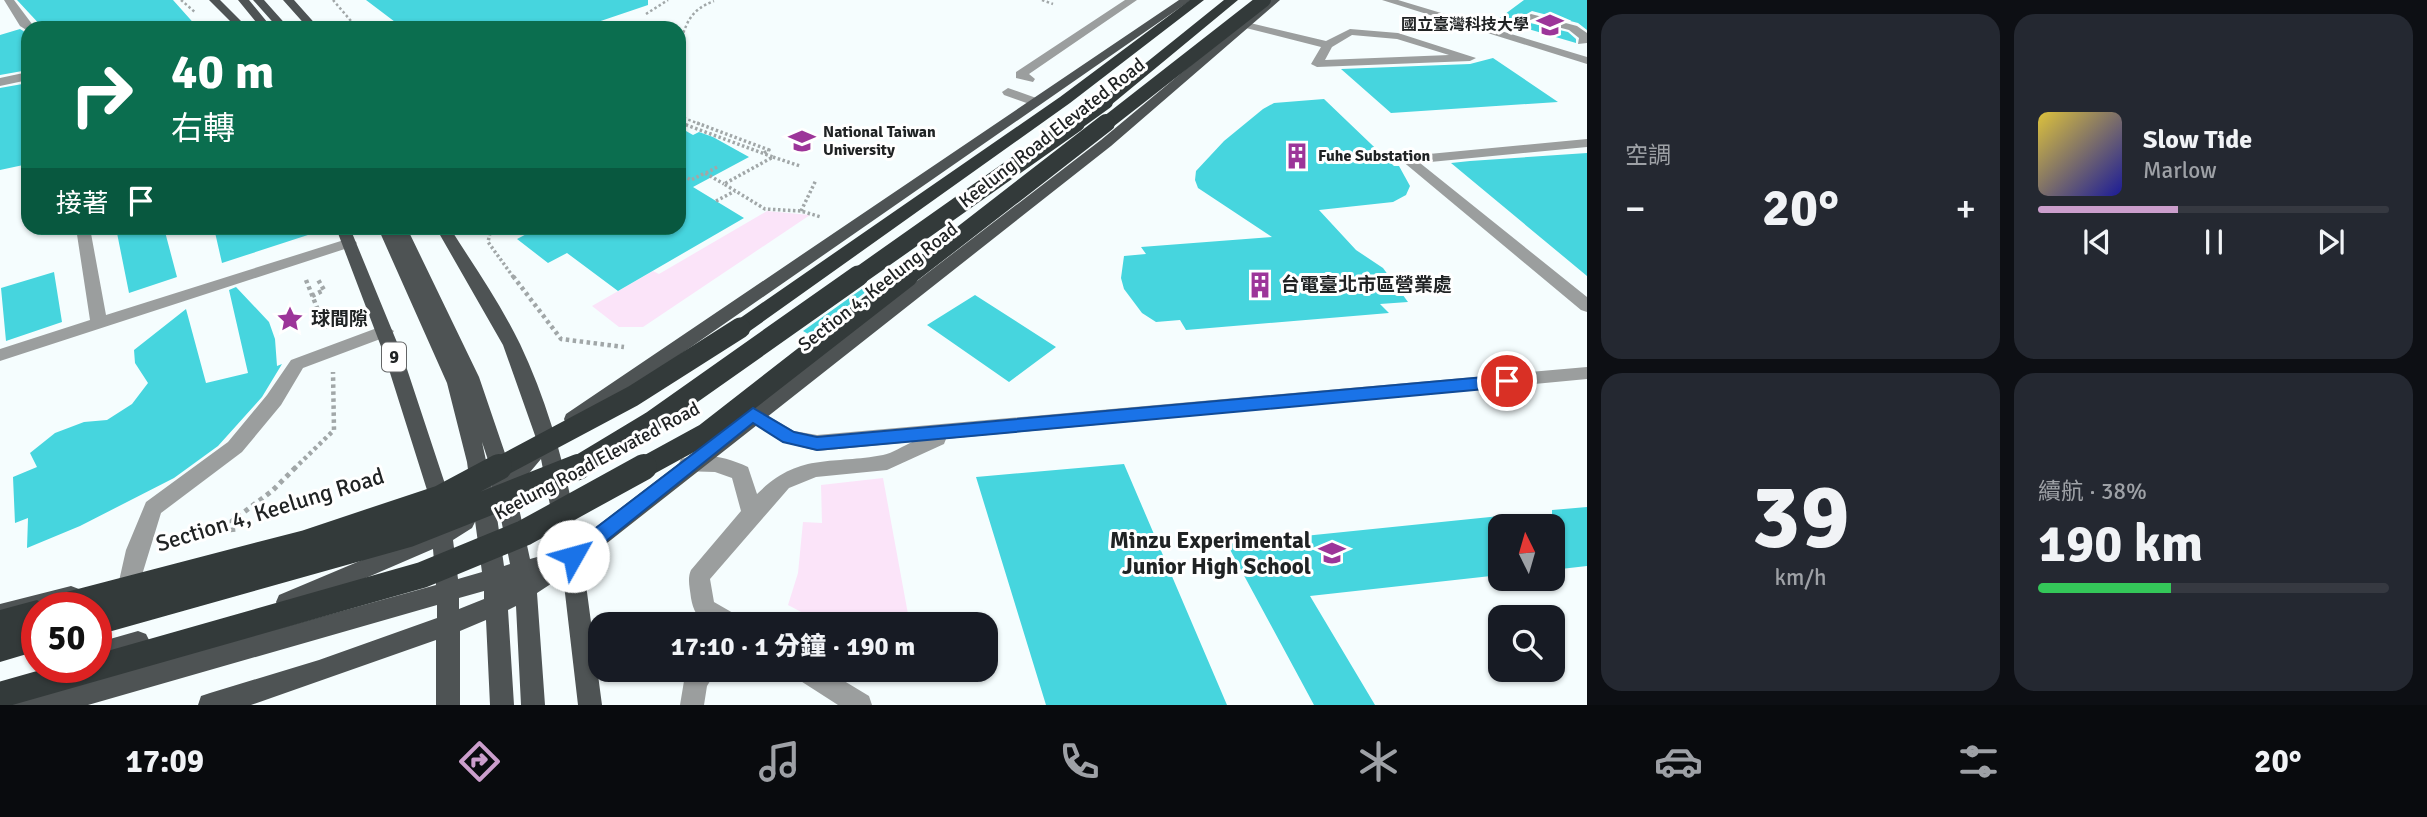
<!DOCTYPE html>
<html lang="zh-TW">
<head>
<meta charset="utf-8">
<style>
  body { margin:0; font-family:Signika,"Noto Sans TC",sans-serif; background:#242831; color:#f1f3f6; height:100vh; display:flex; flex-direction:column; font-size:26px; white-space:nowrap }
  * { box-sizing:border-box; margin:0 }
  p { font-size:23px; color:#9ea1a6 }
  .icon { flex:none; width:38px; height:38px; fill:none; stroke:currentColor; stroke-width:2; stroke-linecap:round; stroke-linejoin:round }
  .map { position:relative; flex:1; overflow:hidden }
  .details { display:flex; flex-direction:column; gap:14px; padding:14px; background:#0d0f14; width:840px }
  .details>* { flex:none }
  .top-card { position:absolute; left:21px; top:21px; width:665px; height:214px; border-radius:21px; box-shadow:0 2px 5px #0004; background:#0b6e4f; color:#fff; overflow:hidden }
  .needle { width:46px; rotate:355deg }
  .fabs { position:absolute; left:1488px; top:514px; display:grid; gap:14px }
  .fabs a { display:grid; place-items:center; width:77px; height:77px; border-radius:14px; background:#171b24; box-shadow:0 2px 5px #0004; font-size:35px }
  .speed { position:absolute; left:21px; top:592px; display:flex; gap:14px; font-size:35px; font-weight:700; text-align:center }
  .speed>* { display:grid; place-content:center; width:91px; height:91px; border-radius:50%; background:#171b24; box-shadow:0 2px 5px #0004; line-height:1 }
  .speed .limit { border:10px solid #d22; background:#fff; color:#111 }
  .pin { position:absolute; display:grid; place-items:center; width:60px; height:60px; color:#fff; margin:-30px; border:4px solid #fff; border-radius:50%; box-shadow:0 2px 7px #0007 }
  .me { position:absolute; width:77px; margin:-38px; rotate:52deg; stroke-linejoin:round; filter:drop-shadow(0 0 5px #0008) }
  .turn { display:flex; align-items:center; gap:24px; height:147px; padding:0 35px; font-size:32px }
  .turn .icon { width:91px; height:91px; stroke-width:2.5 }
  .turn b { display:block; font-size:49px; line-height:60px }
  .then { display:flex; align-items:center; height:66px; padding:0 35px; background:#0003; gap:14px; font-size:26px }
  .big { font-size:52px; font-weight:800; line-height:1.1 }
  .details .tile { flex:1; display:flex; flex-direction:column; justify-content:center; gap:10px; min-width:0; padding:0 24px; border-radius:21px; background:#242831 }
  .details .dial { align-items:center; gap:0 }
  .dial b { font-size:91px; line-height:1 }
  .song { display:flex; align-items:center; gap:21px }
  .cover { width:84px; height:84px; border-radius:10px; background:linear-gradient(135deg,hsl(50 70% 55%),hsl(240 70% 35%)) }
  .played { height:7px; border-radius:4px; background:linear-gradient(90deg,#cb9ecc 40%,#363941 40%) }
  .keys { display:flex; justify-content:space-around; direction:ltr }
  .heat { display:flex; justify-content:space-between; align-items:center; font-size:38px; direction:ltr }
  .charge { height:10px; border-radius:5px; background:linear-gradient(90deg,#34c759 38%,#363941 0) }
  .details .tiles { flex:1; display:grid; gap:14px; grid-template-columns:repeat(2,1fr) }
  .trip { position:absolute; left:588px; top:612px; width:410px; height:70px; border-radius:21px; background:#171b24; box-shadow:0 2px 5px #0004; font-weight:800; line-height:70px; text-align:center }
  .tab-bar { display:flex; height:112px; justify-content:space-around; align-items:center; background:#090b0e; color:#9ea1a6 }
  .tab-bar .icon { width:49px; height:49px }
  .tab-bar .selected { color:#cb9ecc }
  .tab-bar b { font-size:32px; color:#f1f3f6 }
  main { display:flex; flex:1; min-height:0 }
  .map>svg:first-child { display:block }
</style>
</head>
<body>
<main>
<div class="map">
<svg width="1587" height="705" viewBox="0 0 1587 705">
  <rect width="100%" height="100%" fill="#f5fdfe"/>
  <path fill="#fbe4f9" d="M 767,211 L 810,215 L 643,327 L 619,327 L 592,306 L 653,271 L 659,274 Z
    M 883,478 L 910,625 L 826,625 L 788,605 L 798,573 L 803,522 L 822,523 L 821,485 Z"/>
  <path fill="#46d5de" d="M 17,0 L 173,0 L 198,28 L 43,28 Z
    M 366,0 L 648,0 L 648,5 L 580,28 L 403,28 Z
    M 1524,0 L 1587,0 L 1587,30 L 1578,23 L 1532,11 L 1523,16 L 1526,22 L 1568,32 L 1576,39 L 1576,43 L 1497,20 Z
    M 20,29 L 28,34 L 28,70 L 0,75 L 0,35 Z
    M 1493,58 L 1558,102 L 1391,113 L 1341,69 L 1470,64 Z
    M 28,83 L 28,164 L 0,170 L 0,88 Z
    M 1324,99 L 1394,166 L 1399,166 L 1410,186 L 1406,195 L 1393,202 L 1319,210 L 1356,250 L 1383,268 L 1408,302 L 1380,304 L 1389,313 L 1186,330 L 1180,320 L 1156,322 L 1142,313 L 1124,289 L 1121,278 L 1124,256 L 1146,254 L 1141,247 L 1272,237 L 1198,188 L 1195,180 L 1196,171 L 1224,141 L 1263,109 L 1274,103 Z
    M 679,127 L 693,135 L 699,132 L 713,137 L 749,157 L 693,187 L 744,218 L 618,291 L 567,253 L 548,263 L 517,239 L 536,229 L 533,228 L 679,228 Z
    M 1587,153 L 1587,276 L 1451,163 L 1470,161 Z
    M 116,228 L 164,228 L 177,277 L 129,293 Z
    M 214,228 L 313,228 L 314,233 L 222,263 Z
    M 54,272 L 62,322 L 6,341 L 1,288 Z
    M 866,286 L 871,288 L 810,335 L 803,331 Z
    M 236,287 L 269,322 L 275,339 L 277,366 L 282,364 L 262,397 L 218,446 L 174,478 L 80,526 L 27,548 L 28,518 L 15,523 L 13,477 L 37,467 L 30,453 L 55,433 L 84,422 L 107,420 L 132,404 L 148,383 L 135,363 L 134,350 L 186,309 L 206,383 L 248,373 L 229,290 Z
    M 975,295 L 1056,347 L 1009,382 L 927,325 Z
    M 1124,464 L 1227,705 L 1046,705 L 976,477 Z
    M 1587,507 L 1587,566 L 1552,570 L 1552,510 Z
    M 1500,516 L 1500,575 L 1310,596 L 1375,705 L 1314,705 L 1227,544 Z"/>
  <g fill="none" stroke-linecap="round" stroke-linejoin="round">
    <path stroke="#a1a7a8" stroke-width="2.5" stroke-dasharray="2.5 2.5" stroke-linecap="butt" d="M 181,0 L 196,13
      M 333,0 L 357,28
      M 1042,0 L 1053,4
      M 646,14 L 668,0
      M 679,47 C 686,23 690,10 714,1
      M 679,116 L 702,125
      M 679,122 L 686,125"/>
    <path stroke="#a1a7a8" stroke-width="3.5" stroke-dasharray="2.5 2.5" stroke-linecap="butt" d="M 681,123 L 773,157 L 724,184 L 765,209 L 801,211 L 821,217
      M 697,123 L 769,150 L 764,153
      M 773,157 L 800,166
      M 679,173 L 691,180 L 705,173 L 724,184
      M 706,173 L 719,166
      M 716,201 L 735,191
      M 801,211 L 816,180
      M 491,228 L 488,242 L 514,278"/>
    <path stroke="#a1a7a8" stroke-width="4.5" stroke-dasharray="3.5 3.5" stroke-linecap="butt" d="M 513,276 L 561,339 L 624,347
      M 306,280 L 326,330
      M 312,296 L 324,290 L 317,278
      M 294,469 L 334,430 L 333,372"/>
    <path stroke="#a1a7a8" stroke-width="5" stroke-dasharray="4.5 4.5" stroke-linecap="butt" d="M 233,532 L 232,521 L 272,491 L 296,467"/>
    <path fill="#9b9e9e" fill-rule="evenodd" d="M 4,0 L 14,0 L 35,28 L 28,28 L 28,31 L 20,26 Z
      M 1125,0 L 1137,0 L 1029,74 L 1035,79 L 1033,82 L 1016,78 L 1016,72 Z
      M 1382,0 L 1398,0 L 1587,57 L 1587,64 Z
      M 1531,14 L 1577,26 L 1587,33 L 1587,43 L 1578,44 L 1579,38 L 1569,30 L 1527,19 L 1526,17 Z
      M 1246,22 L 1326,41 L 1350,29 L 1398,33 L 1476,58 L 1470,61 L 1317,67 L 1311,64 L 1321,47 L 1242,27 L 1242,23 ZM 1352,35 L 1397,39 L 1449,55 L 1325,60 L 1332,47 Z
      M 28,72 L 28,80 L 0,86 L 0,78 Z
      M 1008,88 L 1039,99 L 1041,102 L 1035,106 L 1004,95 L 1002,92 Z
      M 1587,139 L 1587,147 L 1420,163 L 1587,297 L 1587,312 L 1581,310 L 1401,160 L 1408,156 Z
      M 76,228 L 90,228 L 106,315 L 344,240 L 354,240 L 357,243 L 354,246 L 0,361 L 0,349 L 90,320 Z
      M 385,325 L 394,331 L 391,335 L 303,368 L 281,405 L 242,452 L 161,513 L 138,588 L 130,591 L 122,588 L 119,581 L 126,550 L 146,502 L 228,442 L 267,395 L 291,360 Z
      M 1587,367 L 1587,379 L 946,439 L 944,444 L 887,470 L 816,477 L 789,488 L 710,579 L 714,602 L 740,617 L 743,625 C 718,625 696,629 691,598 C 690,588 687,579 691,570 L 741,511 L 732,478 L 715,472 L 681,471 L 678,465 L 681,459 C 704,452 727,457 748,467 L 757,494 C 799,452 831,465 883,455 C 893,453 903,446 912,442 L 817,451 L 782,442 L 746,419 L 744,414 L 746,409 L 753,407 L 794,431 L 817,435 Z
      M 689,670 L 717,670 L 707,686 L 704,705 L 680,705 L 684,681 Z
      M 792,670 L 826,670 L 869,696 L 872,705 L 838,705 L 796,678 Z"/>
    <path fill="#4e5354" fill-rule="evenodd" d="M 209,0 L 220,0 L 248,28 L 237,28 Z
      M 238,0 L 249,0 L 272,28 L 261,28 Z
      M 253,0 L 264,0 L 289,28 L 278,28 Z
      M 283,0 L 294,0 L 319,28 L 308,28 Z
      M 1179,0 L 1191,0 L 580,424 L 566,424 L 564,419 L 566,414 Z
      M 1269,0 L 1280,0 L 1111,146 L 583,562 L 602,705 L 578,705 L 563,576 L 537,593 L 545,705 L 521,705 L 516,606 L 508,610 L 514,705 L 490,705 L 486,620 L 460,631 L 460,705 L 436,705 L 436,640 L 251,705 L 198,705 L 201,696 L 210,693 L 319,660 L 437,618 L 437,605 L 88,705 L 0,705 L 0,687 L 41,694 L 436,585 L 433,549 L 287,612 L 279,609 L 276,602 L 279,595 L 431,531 L 427,490 L 385,357 L 336,228 L 350,228 L 403,357 L 447,490 L 451,520 L 465,513 L 472,516 L 475,522 L 472,528 L 453,540 L 458,579 L 482,572 L 467,462 L 447,383 L 378,228 L 407,228 L 479,377 L 510,468 L 537,441 L 503,345 L 436,228 L 450,228 C 474,266 500,303 520,344 C 549,405 567,473 579,540 L 1101,140 ZM 482,442 L 489,463 L 492,488 ZM 541,459 L 559,551 L 530,559 L 515,490 ZM 495,503 L 498,504 L 510,564 L 504,566 ZM 484,591 L 484,599 L 459,609 L 459,598 Z
      M 71,586 L 79,589 L 82,596 L 79,603 L 67,607 L 37,607 L 37,616 L 0,626 L 0,604 Z
      M 138,631 L 146,634 L 150,642 L 146,650 L 96,665 L 96,643 Z"/>
    <path fill="#333a3a" fill-rule="evenodd" d="M 1190,0 L 1204,0 L 1070,103 L 747,333 L 733,333 L 730,328 L 733,323 L 1060,97 Z
      M 1224,0 L 1238,0 L 1111,105 L 1101,105 L 1101,99 Z
      M 37,600 L 48,607 L 37,607 L 37,651 L 0,662 L 0,610 Z"/>
    <path stroke="#333a3a" stroke-width="14" d="M 1074,125 L 1106,102
      M 1104,125 L 1264,0"/>
    <path stroke="#333a3a" stroke-width="18" d="M 856,278 L 1076,123
      M 906,278 L 1106,123"/>
    <path stroke="#333a3a" stroke-width="21" d="M 496,469 L 633,396 L 740,328
      M 573,469 L 651,422 L 858,276
      M 641,469 L 705,434 L 908,276"/>
    <path stroke="#333a3a" stroke-width="26" d="M 60,607 L 306,543 L 441,498 L 499,467
      M 96,622 L 409,534 L 578,467
      M 0,695 L 422,575 L 524,533 L 644,467"/>
  </g>
  <path fill="#1a73e8" stroke="#114b97" stroke-width="2" d="M 1507,375 L 1515,381 L 1507,387 L 817,450 L 783,442 L 753,423 L 580,562 L 573,565 L 567,562 L 564,556 L 567,550 L 753,408 L 794,432 L 817,437 Z"/>
  <defs>
    <g id="university-bare" transform="scale(2.1)"><path d="M0-5L7-2L0 1L-7-2ZM-4 1L0 2.5L4 1V4Q0 6-4 4Z" fill="#9c3599" stroke="#fff" stroke-width="2.5" paint-order="stroke"/></g>
    <g id="building-bare" transform="scale(2.1)"><path d="M-4-6H4V6H1V3H-1V6H-4ZM-2.5-4.3h1.7v1.8h-1.7ZM.8-4.3h1.7v1.8H.8ZM-2.5-1h1.7V.8h-1.7ZM.8-1h1.7V.8H.8Z" fill="#9c3599" stroke="#fff" stroke-width="2.5" paint-order="stroke"/></g>
    <g id="sight-bare" transform="scale(2.1)"><path d="M0-6L1.8-2.2L6-1.7L2.9 1.2L3.7 5.4L0 3.3L-3.7 5.4L-2.9 1.2L-6-1.7L-1.8-2.2Z" fill="#9c3599" stroke="#fff" stroke-width="2.5" paint-order="stroke"/></g>
    <g id="school-bare" transform="scale(2.1)"><path d="M0-5L7-2L0 1L-7-2ZM-4 1L0 2.5L4 1V4Q0 6-4 4Z" fill="#9c3599" stroke="#fff" stroke-width="2.5" paint-order="stroke"/></g>
  </defs>
  <g fill-rule="evenodd">
    <use href="#university-bare" x="1550" y="25"/>
    <use href="#university-bare" x="802" y="141"/>
    <use href="#building-bare" x="1297" y="156"/>
    <use href="#building-bare" x="1260" y="285"/>
    <use href="#sight-bare" x="290" y="319"/>
    <use href="#school-bare" x="1332" y="553"/>
  </g>
  <g text-anchor="middle" dominant-baseline="central" stroke-width="6" stroke-linejoin="round" paint-order="stroke">
    <g font-size="16" font-weight="bold" fill="#202324" stroke="#fff" text-anchor="start">
      <text x="1529" y="25" text-anchor="end">國立臺灣科技大學</text>
      <text x="823" y="132">National Taiwan<tspan x="823" dy="18">University</tspan></text>
      <text x="1318" y="156">Fuhe Substation</text>
    </g>
    <rect fill="#fff" stroke="#636566" stroke-width="2" x="382" y="342.5" width="24" height="29" rx="5"/>
    <g font-size="18" font-weight="bold" fill="#202324">
      <text x="394" y="357">9</text>
    </g>
    <g font-size="19" fill="#202324" stroke="#fff">
      <text transform="translate(1052 133) rotate(-38)">Keelung Road Elevated Road</text>
      <text transform="translate(878 287) rotate(-38)">Section 4, Keelung Road</text>
      <text transform="translate(597 461) rotate(-28)">Keelung Road Elevated Road</text>
    </g>
    <g font-size="19" font-weight="bold" fill="#202324" stroke="#fff" text-anchor="start">
      <text x="1281" y="285">台電臺北市區營業處</text>
      <text x="311" y="319">球間隙</text>
    </g>
    <g font-size="23" fill="#202324" stroke="#fff">
      <text transform="translate(270 510) rotate(-17)">Section 4, Keelung Road</text>
    </g>
    <g font-size="23" font-weight="bold" fill="#202324" stroke="#fff" text-anchor="end">
      <text x="1311" y="540">Minzu Experimental<tspan x="1311" dy="26">Junior High School</tspan></text>
    </g>
  </g>
</svg>
<div class="fabs">
<a><svg class="needle" viewBox="-14 -14 28 28"><path d="M0-13l5 13h-10z" fill="#e53935"/><path d="M0 13l5-13h-10z" fill="#9ea1a6"/></svg></a>
<a><svg class="icon" aria-label="search" viewBox="0 0 24 24"><circle cx="10" cy="10" r="6"/><path d="M15 15l6 6"/></svg></a>
</div>
<div class="speed"><div class="limit">50</div></div>
<div class="pin" style="left:1507px;top:381px;background:#d93025"><svg class="icon" aria-label="arrive" viewBox="0 0 24 24"><path d="M6 21V4h12l-3 4 3 4H6"/></svg></div>
<svg class="me" style="left:573px;top:556px" viewBox="-20 -20 40 40"><circle r="19" fill="#fff"/><path d="M0-13L10 11 0 6-10 11z" fill="#1a73e8"/></svg>
<div class="trip">17:10 · 1 分鐘 · 190 m</div>
<div class="top-card">
<div class="turn"><svg class="icon" aria-label="right" viewBox="0 0 24 24"><path d="M7 20v-9h11M14 6l5 5-5 5"/></svg><div><b>40 m</b>右轉</div></div>
<div class="then">接著<svg class="icon" aria-label="arrive" viewBox="0 0 24 24"><path d="M6 21V4h12l-3 4 3 4H6"/></svg></div>
</div>
</div>
<section class="details">
<div class="tiles">
<div class="tile"><p>空調</p>
<div class="heat"><a>−</a><b class="big">20°</b><a>+</a></div>
</div>
<div class="tile">
<div class="song"><i class="cover"></i><div><b>Slow Tide</b><p>Marlow</p></div></div>
<div class="played"></div>
<div class="keys"><svg class="icon" aria-label="previous" viewBox="0 0 24 24"><path d="M18 5L8 12l10 7zM5 5v14"/></svg><svg class="icon" aria-label="pause" viewBox="0 0 24 24"><path d="M8 5v14M16 5v14"/></svg><svg class="icon" aria-label="next" viewBox="0 0 24 24"><path d="M6 5l10 7-10 7zM19 5v14"/></svg></div>
</div>
<div class="tile dial"><b>39</b><p>km/h</p></div>
<div class="tile"><p>續航 · 38%</p><b class="big">190 km</b><div class="charge"></div></div>
</div>
</section>
</main>
<nav class="tab-bar">
<b>17:09</b>
<svg class="icon selected" aria-label="directions" viewBox="0 0 24 24"><path d="M12 3l9 9-9 9-9-9zM9 14v-3h6M13 9l2 2-2 2"/></svg>
<svg class="icon" aria-label="music" viewBox="0 0 24 24"><path d="M9 18V5l10-2v13"/><circle cx="6" cy="18" r="3"/><circle cx="16" cy="16" r="3"/></svg>
<svg class="icon" aria-label="phone" viewBox="0 0 24 24"><path d="M5 4h4l2 5-3 2q2 4 5 5l2-3 5 2v4C11 20 4 13 5 4z"/></svg>
<svg class="icon" aria-label="climate" viewBox="0 0 24 24"><path d="M12 3v18M4 7l16 10M4 17L20 7"/></svg>
<svg class="icon" aria-label="car" viewBox="0 0 24 24"><path d="M5 17H2v-5l4-1 3-4h7l3 4 3 1v5h-3M9 17h6M6 11h13"/><circle cx="7" cy="17" r="2"/><circle cx="17" cy="17" r="2"/></svg>
<svg class="icon" aria-label="filters" viewBox="0 0 24 24"><path d="M4 7h16M4 17h16"/><circle cx="9" cy="7" r="2"/><circle cx="15" cy="17" r="2"/></svg>
<b>20°</b>
</nav>
</body>
</html>
